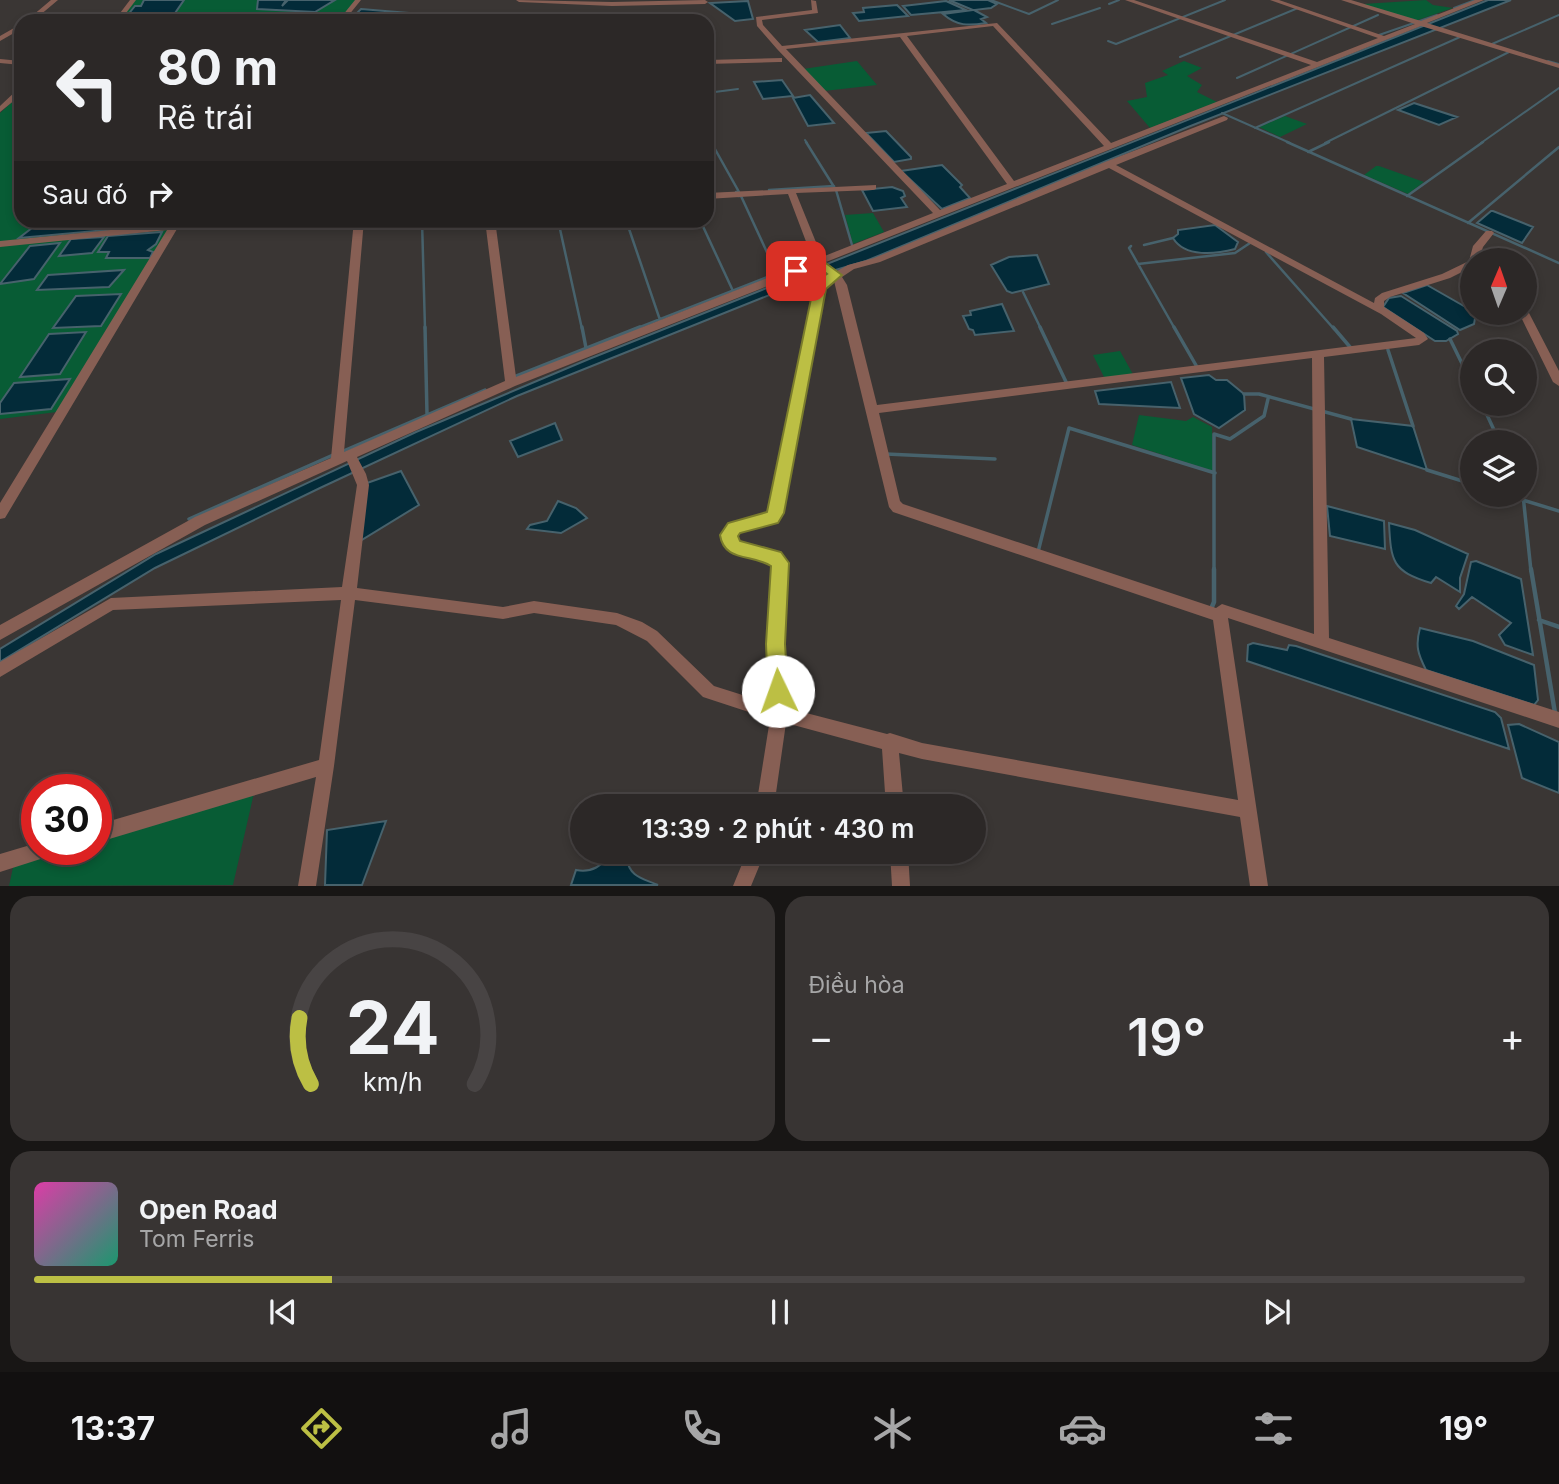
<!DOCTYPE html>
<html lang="vi">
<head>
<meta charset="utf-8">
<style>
  body { margin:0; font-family:Inter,sans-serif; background:#383433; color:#f1f3f6; height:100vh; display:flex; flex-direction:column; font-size:26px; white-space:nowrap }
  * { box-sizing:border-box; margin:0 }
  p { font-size:23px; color:#a6a6a7 }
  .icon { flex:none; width:38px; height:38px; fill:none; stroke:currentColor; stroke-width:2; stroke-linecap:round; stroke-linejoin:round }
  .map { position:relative; height:886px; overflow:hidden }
  .side { display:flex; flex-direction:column; gap:10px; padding:10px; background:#181615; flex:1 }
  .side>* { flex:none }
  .top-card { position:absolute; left:14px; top:14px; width:700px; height:214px; border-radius:21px; box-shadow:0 4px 10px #0003,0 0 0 2px #484444; background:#2c2827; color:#f1f3f6; overflow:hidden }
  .needle { width:46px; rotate:2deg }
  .controls { position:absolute; left:1460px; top:248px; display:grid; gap:14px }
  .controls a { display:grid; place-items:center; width:77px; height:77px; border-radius:50%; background:#2c2827; box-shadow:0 4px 10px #0003,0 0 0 2px #484444; font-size:35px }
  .speed { position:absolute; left:21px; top:774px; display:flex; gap:14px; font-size:35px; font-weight:700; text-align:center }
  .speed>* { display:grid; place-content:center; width:91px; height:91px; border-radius:50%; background:#2c2827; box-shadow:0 4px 10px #0003,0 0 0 2px #484444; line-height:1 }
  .speed .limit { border:10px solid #d22; background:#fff; color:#111 }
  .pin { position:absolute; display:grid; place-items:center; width:60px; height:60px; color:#fff; margin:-30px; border-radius:14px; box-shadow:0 4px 10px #0006 }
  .me { position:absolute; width:77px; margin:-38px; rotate:357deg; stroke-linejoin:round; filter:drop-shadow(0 0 5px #0008) }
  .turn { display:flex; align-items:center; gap:24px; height:147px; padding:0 28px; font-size:32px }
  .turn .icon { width:91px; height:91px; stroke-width:2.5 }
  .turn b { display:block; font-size:49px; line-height:60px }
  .then { display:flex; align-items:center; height:66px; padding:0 28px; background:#0003; gap:14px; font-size:26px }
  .big { font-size:52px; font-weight:600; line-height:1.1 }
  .side .widget { flex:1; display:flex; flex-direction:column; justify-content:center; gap:10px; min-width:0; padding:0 24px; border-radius:21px; background:#383433 }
  .side .dial { align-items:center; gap:0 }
  .dial svg { height:182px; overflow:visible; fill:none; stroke:#484444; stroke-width:7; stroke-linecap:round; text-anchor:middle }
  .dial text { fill:#f1f3f6; stroke:none }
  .song { display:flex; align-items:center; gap:21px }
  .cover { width:84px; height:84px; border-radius:10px; background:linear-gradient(135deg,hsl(320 70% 55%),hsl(160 70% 35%)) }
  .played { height:7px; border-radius:4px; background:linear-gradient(90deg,#bcbf44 20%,#484444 20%) }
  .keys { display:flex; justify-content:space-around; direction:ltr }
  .heat { display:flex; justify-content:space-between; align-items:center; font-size:38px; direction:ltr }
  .side .tiles { flex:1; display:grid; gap:10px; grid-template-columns:1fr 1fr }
  .widget:last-child { grid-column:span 2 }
  .trip { position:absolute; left:570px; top:794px; width:416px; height:70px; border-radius:35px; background:#2c2827; box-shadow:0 4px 10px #0003,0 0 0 2px #484444; font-weight:600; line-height:70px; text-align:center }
  .dock { display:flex; height:112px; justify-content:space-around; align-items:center; background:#121010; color:#a6a6a7 }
  .dock .icon { width:49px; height:49px }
  .dock .on { color:#bcbf44 }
  .dock b { font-size:32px; color:#f1f3f6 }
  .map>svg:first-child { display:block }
</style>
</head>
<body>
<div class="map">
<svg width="1559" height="886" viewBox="0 0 1559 886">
  <rect width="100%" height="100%" fill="#3a3634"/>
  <path fill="#085c35" d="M 134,0 L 357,0 L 339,21 L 118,21 Z
    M 1426,0 L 1433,5 L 1453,8 L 1415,21 L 1363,4 Z
    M 857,61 L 877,85 L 824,91 L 803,69 Z
    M 1184,61 L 1202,68 L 1187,76 L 1202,85 L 1197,92 L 1217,102 L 1150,128 L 1127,101 L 1147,97 L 1145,83 L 1168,75 L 1162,71 Z
    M 21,94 L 21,220 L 175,221 L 171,227 L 0,242 L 0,113 Z
    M 1285,116 L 1307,124 L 1280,137 L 1259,127 Z
    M 1376,166 L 1379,166 L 1424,182 L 1408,194 L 1364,175 Z
    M 873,213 L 884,232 L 853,244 L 845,215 Z
    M 169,230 L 57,412 L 0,419 L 0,245 Z
    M 1120,351 L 1134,376 L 1105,379 L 1093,355 Z
    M 1139,415 L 1186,421 L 1193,417 L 1212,427 L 1213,471 L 1132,445 Z
    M 254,793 L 233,885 L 9,886 L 14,863 L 62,849 L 96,849 L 96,839 Z"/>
  <path fill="#032b39" stroke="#47626c" stroke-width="2" d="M 144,0 L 184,0 L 173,16 L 145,18 L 144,15 L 127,16 L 135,6 L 141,6 Z
    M 258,0 L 286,0 L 282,6 L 288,0 L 335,0 L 315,12 L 257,9 Z
    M 949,0 L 988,0 L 997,4 L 991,8 L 974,10 L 987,17 L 981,19 L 986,23 C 968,26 957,26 943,14 L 973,10 Z
    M 1488,0 L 1511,0 L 1188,127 L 866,261 L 822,274 L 517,396 L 320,488 L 155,568 L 0,662 L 0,649 L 156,554 L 416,432 L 589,359 Z
    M 748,1 L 753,19 L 735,21 L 710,3 Z
    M 946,1 L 966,10 L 911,15 L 903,6 Z
    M 897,5 L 908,16 L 859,21 L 853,13 L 864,12 L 863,8 Z
    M 361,9 L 421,14 L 423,15 L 414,21 L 349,21 Z
    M 840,25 L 850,38 L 818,42 L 805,30 Z
    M 782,80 L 793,96 L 763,99 L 754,82 Z
    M 810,95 L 834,123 L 808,126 L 793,98 Z
    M 1414,103 L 1457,117 L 1439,125 L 1398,110 Z
    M 886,131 L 911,157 L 911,159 L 894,162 L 866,133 Z
    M 942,165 L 962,185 L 960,187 L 970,198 L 942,209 L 901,171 Z
    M 892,187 L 903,191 L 905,196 L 901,198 L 907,207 L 873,211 L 862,190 Z
    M 1491,211 L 1493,211 L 1533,227 L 1522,243 L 1477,223 Z
    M 94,221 L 125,221 L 122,226 L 124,227 L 172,224 L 19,238 L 32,228 Z
    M 1215,225 L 1238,242 L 1235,249 C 1216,254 1185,258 1173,238 L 1178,234 L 1178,230 Z
    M 162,232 L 156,244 L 148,250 L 153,252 L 150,258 L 106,258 L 109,252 L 98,252 L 108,236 Z
    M 104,237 L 92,253 L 59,256 L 71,239 Z
    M 60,243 L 34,279 L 0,284 L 30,246 Z
    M 1037,255 L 1049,284 L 1012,293 L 1007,291 L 991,265 L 1009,257 Z
    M 124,270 L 109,287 L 37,290 L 48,275 Z
    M 1427,285 L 1476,313 L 1474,324 L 1460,330 L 1403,293 Z
    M 121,294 L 101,326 L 53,328 L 76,296 Z
    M 1401,296 L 1457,331 L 1458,334 L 1446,341 L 1435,341 L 1383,307 L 1389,298 Z
    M 1002,304 L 1014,331 L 975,335 L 973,330 L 969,329 L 963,316 L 971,315 L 970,311 Z
    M 86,332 L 60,374 L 20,377 L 49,334 Z
    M 1209,375 L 1216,380 L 1227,380 L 1244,394 L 1245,410 L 1219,428 L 1194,414 L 1181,378 Z
    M 70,379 L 51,409 L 0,414 L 0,403 L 14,383 Z
    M 1171,382 L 1180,408 L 1099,404 L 1095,391 Z
    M 1351,419 L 1413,426 L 1427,470 L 1357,447 Z
    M 555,423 L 562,440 L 518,457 L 510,441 Z
    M 401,471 L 419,505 L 360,541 L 367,483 Z
    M 558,501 L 576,508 L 587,518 L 561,533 L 527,529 L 530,525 L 547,521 Z
    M 1327,506 L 1384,521 L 1385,549 L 1330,536 Z
    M 1389,523 L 1415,530 L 1468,554 L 1460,578 L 1460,592 L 1436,577 L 1431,583 C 1392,571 1391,562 1389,523 Z
    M 1476,561 L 1521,579 L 1533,655 L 1505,645 L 1499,635 L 1511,623 L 1472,597 L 1459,609 L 1456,606 L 1464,594 L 1471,562 Z
    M 1420,628 L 1473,641 L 1534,665 L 1538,700 L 1534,705 L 1426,670 C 1418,654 1415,646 1420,628 Z
    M 1253,643 L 1287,650 L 1289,645 L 1296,646 L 1495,712 L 1501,718 L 1509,749 L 1247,661 L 1248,645 Z
    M 1519,724 L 1559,742 L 1559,793 L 1522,778 L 1508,725 Z
    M 386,821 L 362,885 L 325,885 L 327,830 Z
    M 611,853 L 626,857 C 630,878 642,878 658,885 L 571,885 L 576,870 C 592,873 602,866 611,853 Z"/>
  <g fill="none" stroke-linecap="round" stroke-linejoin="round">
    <path stroke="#47626c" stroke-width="2" d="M 991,0 L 1029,14 L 1058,0
      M 1109,4 L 1119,0
      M 1454,8 L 1475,0
      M 1052,24 L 1100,8
      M 1379,35 L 1437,15
      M 1108,41 L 1116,44 L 1225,0
      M 1492,44 L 1559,15
      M 1180,57 L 1298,8
      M 1548,61 L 1559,64
      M 1237,78 L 1378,15
      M 707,93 L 738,89
      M 1222,113 L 1290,143
      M 1255,128 L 1460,37
      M 707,134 L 712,143
      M 805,140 L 807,143
      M 1325,143 L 1509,52
      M 1481,143 L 1559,88"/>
    <path stroke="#47626c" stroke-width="2.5" d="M 711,142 L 739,192 L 736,192
      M 806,142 L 836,190 L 852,245
      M 1287,142 L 1559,263
      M 1308,152 L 1329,142
      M 769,190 L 834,186
      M 738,196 L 741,196 L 777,274
      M 1407,196 L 1483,142
      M 422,220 L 425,329
      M 558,220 L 582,329
      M 626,220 L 660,320
      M 700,220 L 733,291
      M 198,222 L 217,220
      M 1468,223 L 1559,147
      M 1144,245 L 1173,238
      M 1131,246 L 1129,248 L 1175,329
      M 1266,252 L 1334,329
      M 1138,264 L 1235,253 L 1250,243
      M 1023,292 L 1041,329
      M 635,329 L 816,258"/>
    <path stroke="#47626c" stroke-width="3.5" d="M 425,327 L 427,414
      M 582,327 L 586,348
      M 1040,327 L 1067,384
      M 1174,327 L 1197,367
      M 1333,327 L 1350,347
      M 1450,339 L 1472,384
      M 1388,350 L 1413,426
      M 514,377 L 640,327
      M 1244,394 L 1259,394 L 1351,419
      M 1482,404 L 1500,443
      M 341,452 L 485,390
      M 886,454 L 995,459
      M 1427,470 L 1472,484
      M 1506,495 L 1559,511
      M 1523,495 L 1531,571
      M 189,519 L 333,455
      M 1038,552 L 1069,428 L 1215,473
      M 1214,571 L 1214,434 L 1230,439 L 1264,416 L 1268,399"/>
    <path stroke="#47626c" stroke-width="4.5" d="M 1531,569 L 1555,713 L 1559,715
      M 1211,609 L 1214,602 L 1214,569
      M 1539,620 L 1559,627"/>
    <path fill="#875f54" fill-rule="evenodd" d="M 51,0 L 58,0 L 33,21 L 26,21 Z
      M 130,0 L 136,0 L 120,21 L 114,21 Z
      M 355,0 L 361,0 L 344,21 L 338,21 Z
      M 516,0 L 612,2 L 705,0 L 708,2 L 705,4 L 612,6 L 519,2 Z
      M 811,0 L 816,1 L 818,13 L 762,20 L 763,25 L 782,46 L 997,23 L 1111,143 L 1311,65 L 1125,0 L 1134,0 L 1317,62 L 1378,38 L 1270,0 L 1279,0 L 1384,36 L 1415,24 L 1341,0 L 1351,0 L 1421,21 L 1475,0 L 1484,0 L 1427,23 L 1559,64 L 1559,68 L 1421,26 L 826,262 L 837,271 L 848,265 L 874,258 L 1105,162 L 1224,116 L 1228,118 L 1227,120 L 1116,165 L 1374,303 L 1375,298 L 1382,293 L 1442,274 L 1469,261 L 1473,246 L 1486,231 L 1492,231 L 1494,233 L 1483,247 L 1481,253 L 1502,261 L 1479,259 L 1479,261 L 1472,261 L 1472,267 L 1450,278 L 1390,297 L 1384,301 L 1384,307 L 1424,333 L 1428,339 L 1419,345 L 1324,357 L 1329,638 L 1559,712 L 1559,728 L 1228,618 L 1268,886 L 1250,886 L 1240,817 L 922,759 L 899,753 L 904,807 L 886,807 L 882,749 L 786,723 L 774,807 L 756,807 L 770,719 L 703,697 L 647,641 L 616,625 L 534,613 L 503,619 L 355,600 L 334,766 L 316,886 L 298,886 L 316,777 L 96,843 L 96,825 L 319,760 L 341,600 L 113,610 L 0,677 L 0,662 L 111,598 L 342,587 L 357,485 L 347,461 L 205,525 L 0,640 L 0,625 L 195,517 L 331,458 L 354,220 L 364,220 L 344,452 L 505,381 L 485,220 L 495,220 L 516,377 L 813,260 L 788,194 L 707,199 L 707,193 L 876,185 L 876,189 L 873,190 L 796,193 L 822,257 L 933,213 L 777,49 L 757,26 L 756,17 L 812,10 ZM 993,26 L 1104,146 L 1014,181 L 907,36 ZM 900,37 L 1007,184 L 940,210 L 786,49 ZM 1109,168 L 1381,314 L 1416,338 L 877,405 L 847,285 L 842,277 L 854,269 L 880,262 ZM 818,266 L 830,275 L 817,284 L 769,512 L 734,522 L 722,535 L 725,548 L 735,553 L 769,562 L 773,566 L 769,644 L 771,704 L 714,686 L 657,631 L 642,622 L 617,613 L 534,601 L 503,607 L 357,588 L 369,485 L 366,474 L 357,457 L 515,386 ZM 834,281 L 889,507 L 893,512 L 1213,620 L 1238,800 L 922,743 L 890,733 L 887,734 L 787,708 L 783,644 L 787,565 L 779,553 L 739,542 L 736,537 L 743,530 L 777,522 L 782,513 L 827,285 ZM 1312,358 L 1314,634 L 1222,604 L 1216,608 L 903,504 L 900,501 L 879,413 Z
      M 21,24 L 21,29 L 0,41 L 0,36 Z
      M 782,58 L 782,62 L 779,62 L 707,64 L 707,60 Z
      M 0,59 L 21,61 L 21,65 L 0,63 Z
      M 18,89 L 21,89 L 21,95 L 0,112 L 0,106 Z
      M 173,220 L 182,220 L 181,223 L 239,220 L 235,223 L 177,229 L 5,518 L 0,519 L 0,503 L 167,230 L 0,247 L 0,241 L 171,224 Z
      M 1524,310 L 1529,313 L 1559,371 L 1559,386 L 1553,382 L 1519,313 L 1524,313 Z
      M 37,843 L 37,849 L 56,849 L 53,855 L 0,872 L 0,854 Z
      M 747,852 L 765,852 L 751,886 L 733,886 Z
      M 890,852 L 908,852 L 910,886 L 892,886 Z"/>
  </g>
  <path fill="#bcbf44" stroke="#7a7c2c" stroke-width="2" d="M 819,258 L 842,275 L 826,289 L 784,513 L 778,523 L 740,533 L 738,536 L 740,541 L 781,552 L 789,563 L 785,644 L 788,691 L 785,697 L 778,700 L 771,697 L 768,691 L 766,644 L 771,566 C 752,554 724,562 720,535 L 728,523 L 767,512 L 813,289 L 819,279 L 827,274 L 818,267 L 796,275 L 789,271 Z"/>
</svg>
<div class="controls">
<a><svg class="needle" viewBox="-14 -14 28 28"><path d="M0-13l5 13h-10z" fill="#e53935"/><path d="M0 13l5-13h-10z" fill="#a6a6a7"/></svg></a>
<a><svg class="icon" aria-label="search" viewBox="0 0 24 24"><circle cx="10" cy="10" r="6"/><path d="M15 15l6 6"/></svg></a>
<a><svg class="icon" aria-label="layers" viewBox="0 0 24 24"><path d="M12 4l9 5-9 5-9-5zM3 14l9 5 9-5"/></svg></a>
</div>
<div class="speed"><div class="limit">30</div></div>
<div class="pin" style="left:796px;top:271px;background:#d93025"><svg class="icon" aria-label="arrive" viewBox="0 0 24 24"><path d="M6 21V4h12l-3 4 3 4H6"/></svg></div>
<svg class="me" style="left:778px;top:691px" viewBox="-20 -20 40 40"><circle r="19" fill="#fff"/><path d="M0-13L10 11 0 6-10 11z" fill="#bcbf44"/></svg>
<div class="trip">13:39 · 2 phút · 430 m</div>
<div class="top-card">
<div class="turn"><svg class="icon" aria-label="left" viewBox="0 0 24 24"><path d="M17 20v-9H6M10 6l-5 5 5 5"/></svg><div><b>80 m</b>Rẽ trái</div></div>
<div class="then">Sau đó<svg class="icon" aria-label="right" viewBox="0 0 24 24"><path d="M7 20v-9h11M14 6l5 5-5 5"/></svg></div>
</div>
</div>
<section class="side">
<div class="tiles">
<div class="widget dial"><svg viewBox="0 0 100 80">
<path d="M14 69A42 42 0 1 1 86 69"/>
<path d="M14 69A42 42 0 0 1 9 40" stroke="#bcbf44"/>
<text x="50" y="56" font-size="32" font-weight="700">24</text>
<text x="50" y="72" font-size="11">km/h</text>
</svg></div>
<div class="widget"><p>Điều hòa</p>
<div class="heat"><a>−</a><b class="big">19°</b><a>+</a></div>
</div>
<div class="widget">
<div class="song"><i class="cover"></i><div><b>Open Road</b><p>Tom Ferris</p></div></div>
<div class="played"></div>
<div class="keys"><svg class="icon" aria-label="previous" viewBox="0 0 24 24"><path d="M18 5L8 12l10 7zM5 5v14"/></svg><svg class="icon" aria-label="pause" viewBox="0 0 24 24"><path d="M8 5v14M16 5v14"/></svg><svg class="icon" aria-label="next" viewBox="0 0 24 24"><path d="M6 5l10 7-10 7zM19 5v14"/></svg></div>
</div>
</div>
</section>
<nav class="dock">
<b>13:37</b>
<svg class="icon on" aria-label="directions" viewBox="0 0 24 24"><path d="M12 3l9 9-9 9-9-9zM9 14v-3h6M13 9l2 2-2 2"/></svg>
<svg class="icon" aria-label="music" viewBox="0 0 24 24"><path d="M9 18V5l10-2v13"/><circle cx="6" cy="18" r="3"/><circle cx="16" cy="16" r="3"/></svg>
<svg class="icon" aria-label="phone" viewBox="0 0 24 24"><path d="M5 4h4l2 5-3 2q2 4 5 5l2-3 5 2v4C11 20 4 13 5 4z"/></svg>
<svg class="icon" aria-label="climate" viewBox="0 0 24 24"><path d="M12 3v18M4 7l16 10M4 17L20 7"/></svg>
<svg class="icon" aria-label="car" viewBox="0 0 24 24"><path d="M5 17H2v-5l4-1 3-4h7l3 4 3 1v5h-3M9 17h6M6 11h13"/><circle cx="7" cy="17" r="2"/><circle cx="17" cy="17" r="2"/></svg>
<svg class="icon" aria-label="filters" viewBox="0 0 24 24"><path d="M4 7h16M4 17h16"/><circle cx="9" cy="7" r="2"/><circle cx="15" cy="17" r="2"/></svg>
<b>19°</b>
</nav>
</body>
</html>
